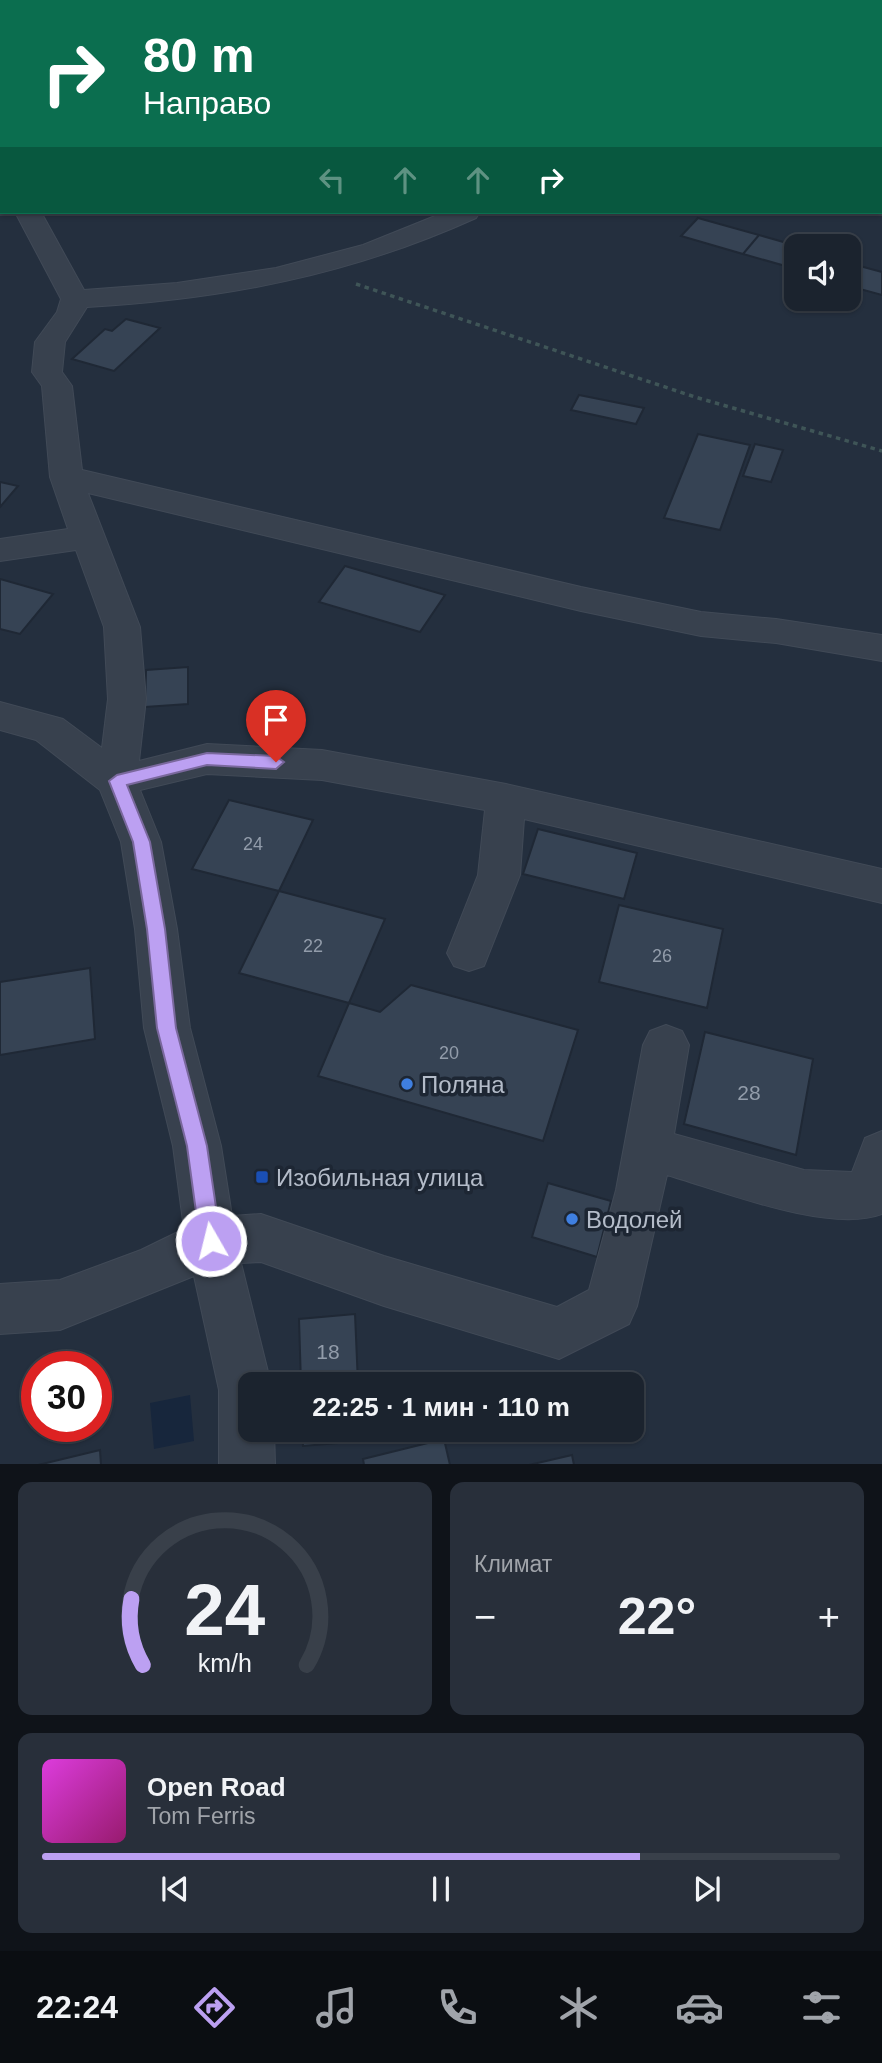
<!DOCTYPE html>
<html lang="ru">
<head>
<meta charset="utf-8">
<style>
  body { margin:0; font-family:Helvetica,sans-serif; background:#282f3a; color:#f1f3f6; height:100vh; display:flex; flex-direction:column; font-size:26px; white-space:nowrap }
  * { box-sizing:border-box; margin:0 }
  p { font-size:23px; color:#a0a4aa }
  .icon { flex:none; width:38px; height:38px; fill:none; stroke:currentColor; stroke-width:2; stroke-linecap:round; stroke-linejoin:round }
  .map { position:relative; height:1464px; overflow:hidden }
  .panel { display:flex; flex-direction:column; gap:18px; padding:18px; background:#0f1319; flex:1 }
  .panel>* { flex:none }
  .guide { position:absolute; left:0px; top:0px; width:882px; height:214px; box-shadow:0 2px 5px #0004,0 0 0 2px #39404a; background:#0b6e4f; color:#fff; overflow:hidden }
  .buttons { position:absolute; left:784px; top:234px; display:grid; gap:14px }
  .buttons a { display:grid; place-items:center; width:77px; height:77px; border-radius:14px; background:#1b232e; box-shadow:0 2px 5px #0004,0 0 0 2px #39404a; font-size:35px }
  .speed { position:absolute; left:21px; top:1351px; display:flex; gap:14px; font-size:35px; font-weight:700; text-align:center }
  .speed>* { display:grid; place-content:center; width:91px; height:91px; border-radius:50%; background:#1b232e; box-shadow:0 2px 5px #0004,0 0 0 2px #39404a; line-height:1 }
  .speed .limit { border:10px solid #d22; background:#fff; color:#111 }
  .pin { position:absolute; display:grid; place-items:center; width:60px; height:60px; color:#fff; margin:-72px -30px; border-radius:50% 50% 50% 0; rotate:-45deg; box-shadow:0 0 7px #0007 }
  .pin .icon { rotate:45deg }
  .me { position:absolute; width:77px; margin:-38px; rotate:352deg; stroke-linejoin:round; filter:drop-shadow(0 0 5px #0008) }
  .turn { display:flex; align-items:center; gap:24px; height:147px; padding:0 28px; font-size:32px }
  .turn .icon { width:91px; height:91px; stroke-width:2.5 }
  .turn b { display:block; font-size:49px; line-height:60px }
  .lanes { display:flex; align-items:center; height:66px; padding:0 28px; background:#0003; justify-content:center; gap:35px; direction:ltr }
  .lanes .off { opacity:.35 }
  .big { font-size:52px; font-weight:800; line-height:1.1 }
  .panel .tile { flex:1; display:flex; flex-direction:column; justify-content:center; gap:10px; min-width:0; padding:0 24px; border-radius:14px; background:#282f3a }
  .panel .dial { align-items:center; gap:0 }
  .dial svg { height:182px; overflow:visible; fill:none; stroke:#39404a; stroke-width:7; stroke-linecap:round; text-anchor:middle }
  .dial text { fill:#f1f3f6; stroke:none }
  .song { display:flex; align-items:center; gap:21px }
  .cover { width:84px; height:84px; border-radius:10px; background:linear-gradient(135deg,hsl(300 70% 55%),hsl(320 70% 35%)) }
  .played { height:7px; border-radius:4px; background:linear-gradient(90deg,#bca0f2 75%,#39404a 75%) }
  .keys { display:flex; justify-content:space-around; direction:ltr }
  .heat { display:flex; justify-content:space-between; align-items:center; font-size:38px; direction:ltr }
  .panel .tiles { flex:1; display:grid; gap:18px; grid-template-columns:1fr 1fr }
  .tile:last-child { grid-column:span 2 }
  .trip { position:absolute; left:238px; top:1372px; width:406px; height:70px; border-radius:14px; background:#1b232e; box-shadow:0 2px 5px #0004,0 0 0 2px #39404a; font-weight:800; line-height:70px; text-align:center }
  .tabs { display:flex; height:112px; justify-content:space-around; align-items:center; background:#0b0e12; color:#a0a4aa }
  .tabs .icon { width:49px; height:49px }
  .tabs .active { color:#bca0f2 }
  .tabs b { font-size:32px; color:#f1f3f6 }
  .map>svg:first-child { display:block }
</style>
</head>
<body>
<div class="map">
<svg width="882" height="1465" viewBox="0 0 882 1465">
  <rect width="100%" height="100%" fill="#242f3e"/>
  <path fill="#17263c" d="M 190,1395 L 194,1441 L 154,1449 L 150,1403 Z"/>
  <path fill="#364354" stroke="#1f2835" stroke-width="2" d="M 698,218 L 759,235 L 743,254 L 681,236 Z
    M 759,235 L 801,247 L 796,247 L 796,269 L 743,254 Z
    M 856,265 L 882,272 L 882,295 L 849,286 L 849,276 Z
    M 126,319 L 160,328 L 114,371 L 72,359 L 105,329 L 112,331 Z
    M 579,395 L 644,408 L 636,424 L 571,410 Z
    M 698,434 L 750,445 L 720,530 L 664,518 Z
    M 755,444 L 783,450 L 771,482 L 743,476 Z
    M 0,482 L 18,486 L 0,507 Z
    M 345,566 L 445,595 L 420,632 L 319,602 Z
    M 0,579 L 53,594 L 20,634 L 0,629 Z
    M 188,667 L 188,704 L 145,707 L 146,670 Z
    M 229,800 L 313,820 L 279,891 L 192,869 Z
    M 538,829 L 637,853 L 624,899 L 523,874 Z
    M 279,891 L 385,919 L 349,1003 L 239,973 Z
    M 619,905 L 723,929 L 707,1008 L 599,982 Z
    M 90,968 L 95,1039 L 0,1055 L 0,982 Z
    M 411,985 L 578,1030 L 543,1141 L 318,1076 L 349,1003 L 380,1012 Z
    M 705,1032 L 813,1059 L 796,1155 L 684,1124 Z
    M 548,1183 L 611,1201 L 597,1257 L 532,1237 Z
    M 355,1314 L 358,1384 L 301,1384 L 299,1319 Z
    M 302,1430 L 361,1430 L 361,1441 L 303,1446 Z
    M 444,1439 L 450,1465 L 364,1465 L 363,1459 Z
    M 100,1450 L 101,1465 L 38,1465 Z
    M 572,1455 L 574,1465 L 529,1465 Z"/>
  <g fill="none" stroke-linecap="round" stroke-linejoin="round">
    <g stroke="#414a57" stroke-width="2">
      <path id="minor" d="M 134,0 L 158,0 L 159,2 L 135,2 Z
        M 261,0 L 287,0 L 288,2 L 262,2 Z
        M 597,0 L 621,0 L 622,2 L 598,2 Z
        M 753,0 L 778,0 L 779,2 L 754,2 Z
        M 855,0 L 879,0 L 854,2 Z
        M 880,145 L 882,145 L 882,161 L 880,161 Z
        M 15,212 L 41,212 L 84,290 L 177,283 L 276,268 L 363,245 L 445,212 L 480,212 L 476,218 C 350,275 225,299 87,307 L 65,342 L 62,372 L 72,386 L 82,470 L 581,587 L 701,612 L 776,619 L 882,635 L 882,661 L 776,643 L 701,636 L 581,611 L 88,493 L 140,627 L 146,699 L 139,761 L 207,744 L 322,750 L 506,784 L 882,869 L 882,903 L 524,819 L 520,875 L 484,966 L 469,971 L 454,966 L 447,953 L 478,875 L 485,810 L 322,780 L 207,774 L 140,790 L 161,842 L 177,929 L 190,1028 L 221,1146 L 232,1216 L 261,1214 L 384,1256 L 557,1307 L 589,1290 L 616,1190 L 643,1045 L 650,1031 L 666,1025 L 682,1031 L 689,1045 L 674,1134 L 804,1170 L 852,1172 L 865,1138 L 882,1131 L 882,1214 C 829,1234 722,1191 667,1175 L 637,1306 L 629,1324 L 559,1359 L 384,1306 L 261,1262 L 241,1263 L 271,1384 L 250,1384 L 250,1430 L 274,1430 L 275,1465 L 219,1465 L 219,1390 L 194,1276 L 60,1330 L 0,1334 L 0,1284 L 60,1280 L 141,1250 L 184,1229 L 173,1146 L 144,1028 L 135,929 L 121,842 L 100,790 L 36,740 L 0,730 L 0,702 L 63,719 L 102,748 L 108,699 L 104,627 L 76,550 L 0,561 L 0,539 L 68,529 L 50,477 L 42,386 L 32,372 L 35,342 L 57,312 L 61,299 Z"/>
    </g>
    <path stroke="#3f5557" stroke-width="3.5" stroke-dasharray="4.5 4.5" stroke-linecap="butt" d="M 356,284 L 695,397 L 882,451"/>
    <use href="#minor" fill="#38414e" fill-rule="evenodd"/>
  </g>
  <path fill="#bca0f2" stroke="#7a689d" stroke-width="2" d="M 207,753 L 276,756 L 284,762 L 276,769 L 207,765 L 127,785 L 150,842 L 165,929 L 176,1028 L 207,1146 L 221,1241 L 218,1248 L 211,1251 L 203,1248 L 200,1241 L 187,1146 L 157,1028 L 147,929 L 133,842 L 109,781 L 117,775 Z"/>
  <g fill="#3f7fe0" stroke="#1d2633" stroke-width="2.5">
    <circle cx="407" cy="1084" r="7"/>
    <circle cx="572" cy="1219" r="7"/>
  </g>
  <rect fill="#1a4fb4" stroke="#1d2633" stroke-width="2.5" x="255" y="1170" width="14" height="14" rx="3.5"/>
  <g text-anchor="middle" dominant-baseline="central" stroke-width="7" stroke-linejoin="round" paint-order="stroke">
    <g font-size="18" fill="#929caa">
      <text x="253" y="844">24</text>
      <text x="313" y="946">22</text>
      <text x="662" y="956">26</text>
      <text x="449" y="1053">20</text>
    </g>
    <g font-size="21" fill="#929caa">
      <text x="749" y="1092">28</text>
      <text x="328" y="1351">18</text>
    </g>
    <g font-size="24" fill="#b4bcc9" stroke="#1d2633" text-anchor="start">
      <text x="421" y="1084">Поляна</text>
      <text x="276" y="1177">Изобильная улица</text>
      <text x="586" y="1219">Водолей</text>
    </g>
  </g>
</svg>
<div class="buttons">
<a><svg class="icon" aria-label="sound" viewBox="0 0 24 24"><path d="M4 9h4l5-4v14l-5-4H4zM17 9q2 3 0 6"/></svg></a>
</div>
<div class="speed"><div class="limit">30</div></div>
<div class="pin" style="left:276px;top:762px;background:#d93025"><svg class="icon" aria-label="arrive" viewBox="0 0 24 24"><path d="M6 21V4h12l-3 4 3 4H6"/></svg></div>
<svg class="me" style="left:211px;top:1241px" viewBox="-20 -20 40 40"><circle r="17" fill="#bca0f2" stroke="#fff" stroke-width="3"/><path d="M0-11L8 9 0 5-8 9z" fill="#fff"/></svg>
<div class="trip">22:25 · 1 мин · 110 m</div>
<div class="guide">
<div class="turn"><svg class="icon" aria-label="right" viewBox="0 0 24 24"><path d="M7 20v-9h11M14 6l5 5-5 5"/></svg><div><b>80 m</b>Направо</div></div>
<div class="lanes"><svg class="icon off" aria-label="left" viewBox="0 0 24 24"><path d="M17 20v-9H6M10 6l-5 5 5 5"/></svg><svg class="icon off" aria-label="ahead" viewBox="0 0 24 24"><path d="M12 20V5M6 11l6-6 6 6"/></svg><svg class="icon off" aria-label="ahead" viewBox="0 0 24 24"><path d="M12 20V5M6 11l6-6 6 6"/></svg><svg class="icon" aria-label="right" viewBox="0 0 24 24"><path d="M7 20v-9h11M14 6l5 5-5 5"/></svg></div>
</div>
</div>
<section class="panel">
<div class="tiles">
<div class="tile dial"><svg viewBox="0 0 100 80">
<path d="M14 69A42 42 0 1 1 86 69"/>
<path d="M14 69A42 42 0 0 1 9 40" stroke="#bca0f2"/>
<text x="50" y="56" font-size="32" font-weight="700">24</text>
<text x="50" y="72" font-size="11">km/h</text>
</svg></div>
<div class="tile"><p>Климат</p>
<div class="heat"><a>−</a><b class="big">22°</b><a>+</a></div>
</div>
<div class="tile">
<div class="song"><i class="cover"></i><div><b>Open Road</b><p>Tom Ferris</p></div></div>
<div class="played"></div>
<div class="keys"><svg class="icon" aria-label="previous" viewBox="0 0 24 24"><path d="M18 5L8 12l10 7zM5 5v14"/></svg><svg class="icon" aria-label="pause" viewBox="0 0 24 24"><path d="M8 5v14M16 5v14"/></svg><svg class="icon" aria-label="next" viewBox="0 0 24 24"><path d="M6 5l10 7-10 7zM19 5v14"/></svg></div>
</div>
</div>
</section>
<nav class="tabs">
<b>22:24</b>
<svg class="icon active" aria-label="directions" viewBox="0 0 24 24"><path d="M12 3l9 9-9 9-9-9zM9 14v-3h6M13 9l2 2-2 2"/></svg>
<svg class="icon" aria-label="music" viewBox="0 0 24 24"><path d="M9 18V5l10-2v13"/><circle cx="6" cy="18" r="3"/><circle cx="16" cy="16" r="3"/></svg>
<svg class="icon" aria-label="phone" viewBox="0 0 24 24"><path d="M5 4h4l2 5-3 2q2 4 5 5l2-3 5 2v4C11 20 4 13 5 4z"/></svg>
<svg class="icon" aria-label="climate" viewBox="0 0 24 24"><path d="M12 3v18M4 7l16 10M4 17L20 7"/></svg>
<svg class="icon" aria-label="car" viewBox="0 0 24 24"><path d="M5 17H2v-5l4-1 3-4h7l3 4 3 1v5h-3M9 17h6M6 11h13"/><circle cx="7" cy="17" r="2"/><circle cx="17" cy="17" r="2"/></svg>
<svg class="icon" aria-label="filters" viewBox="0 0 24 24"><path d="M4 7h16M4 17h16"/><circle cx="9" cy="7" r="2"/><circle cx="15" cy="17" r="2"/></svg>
</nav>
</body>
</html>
